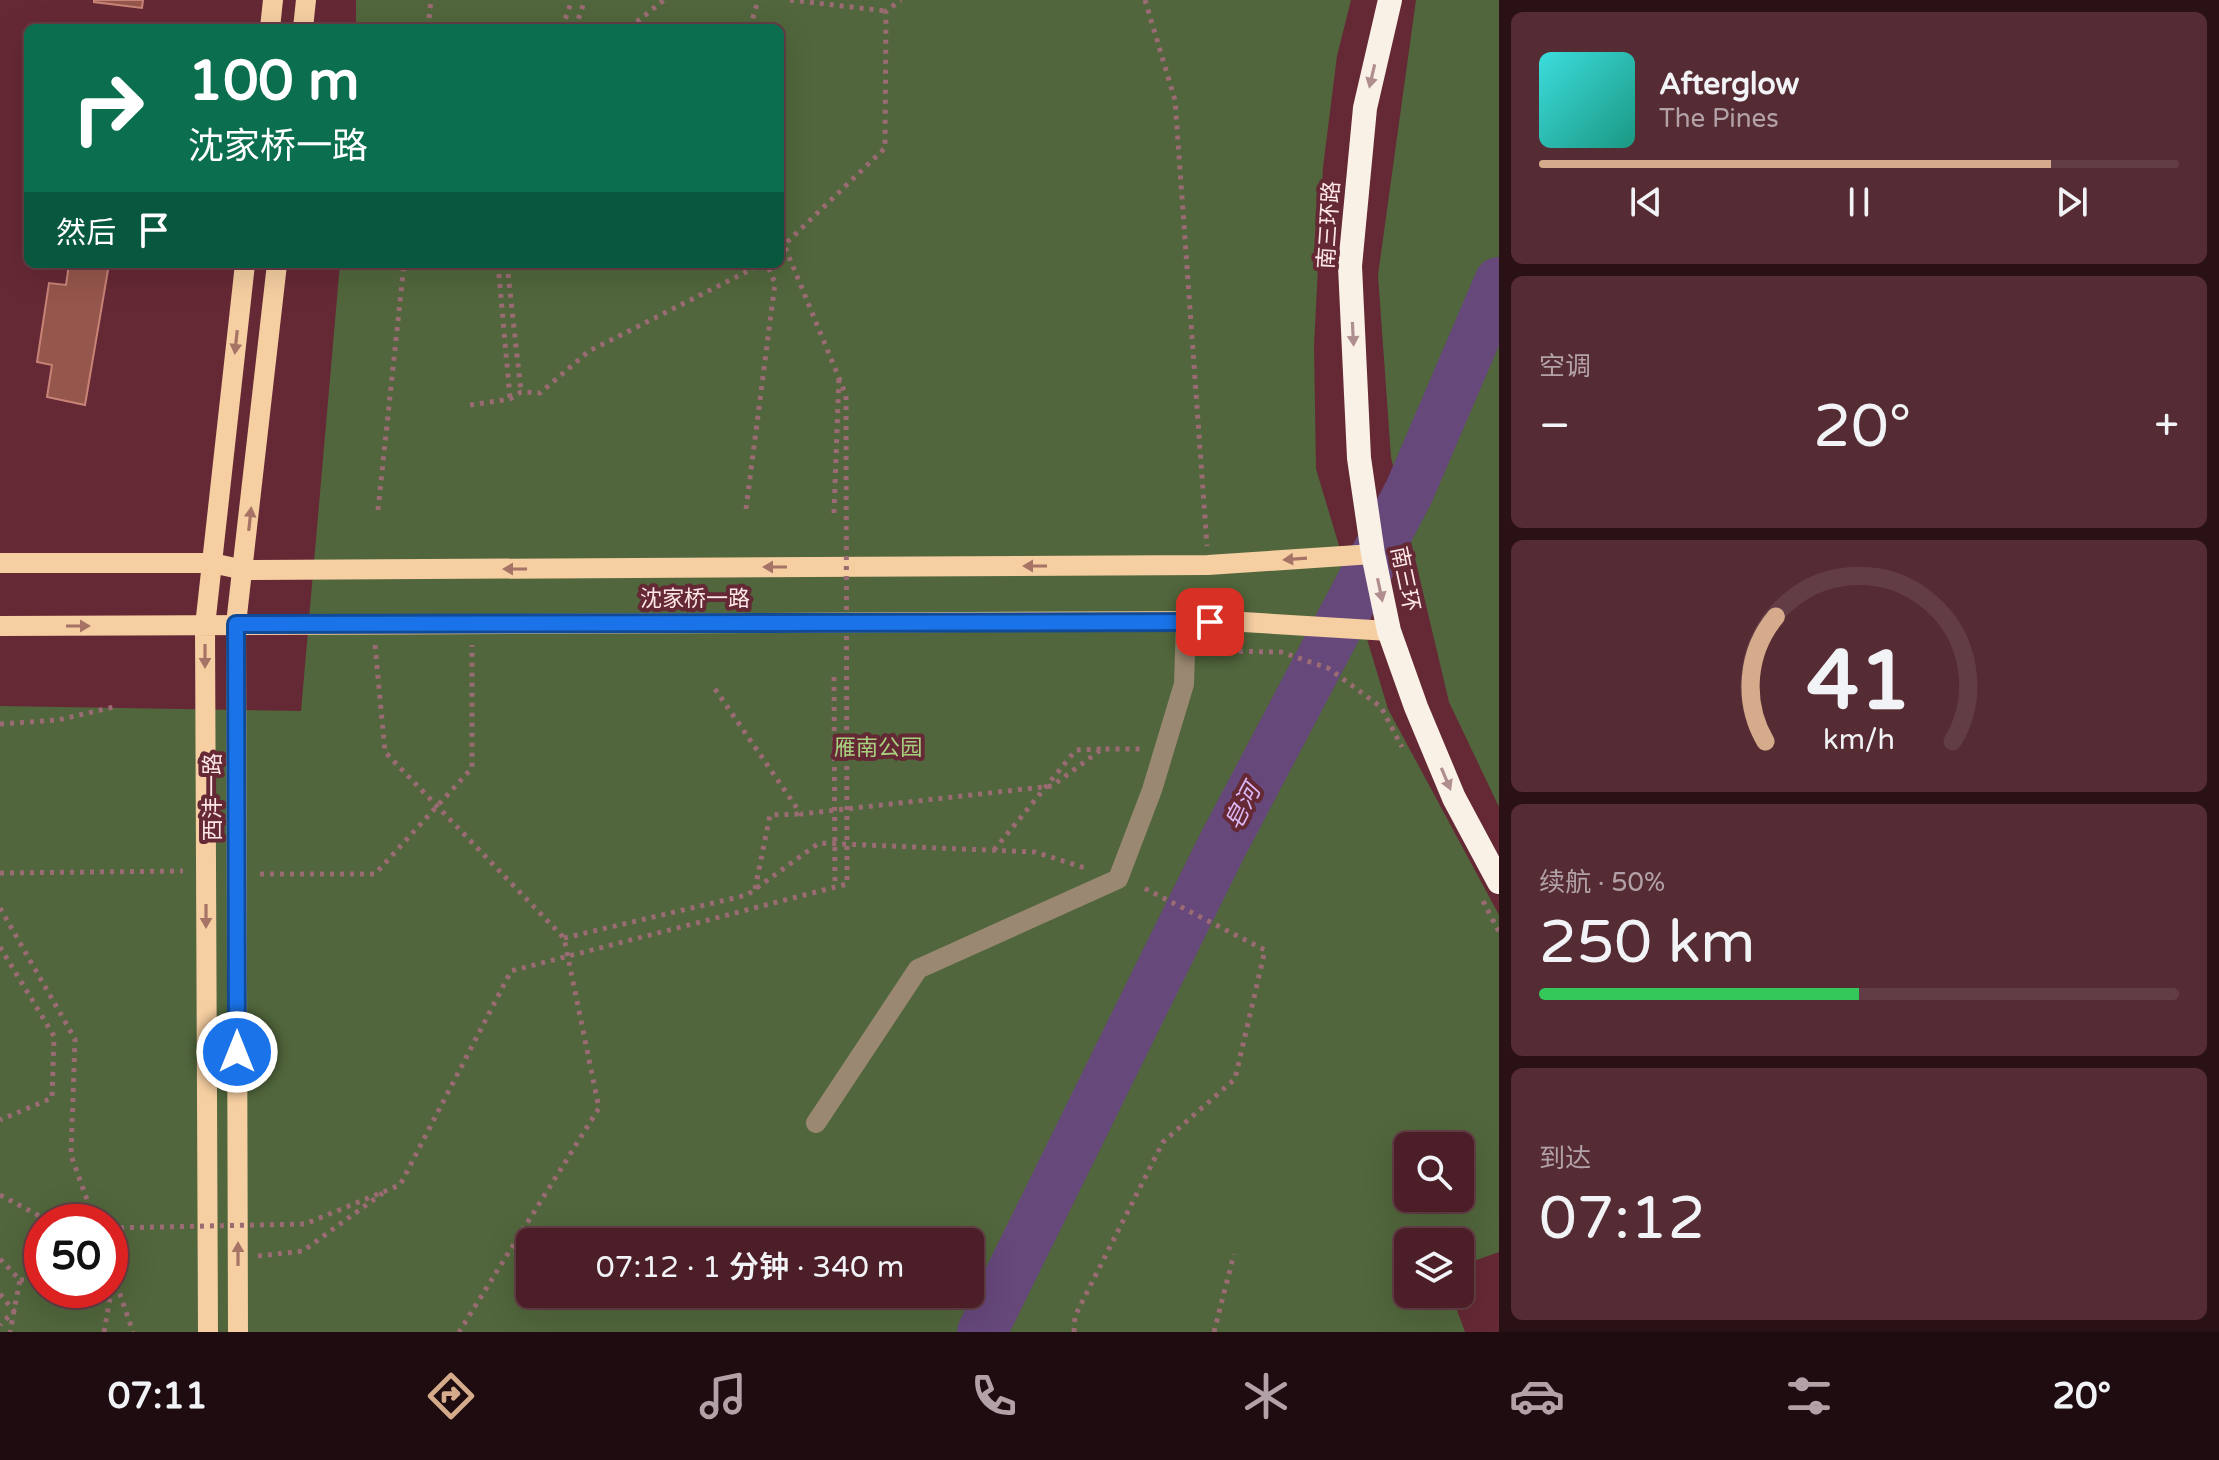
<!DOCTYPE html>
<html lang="zh">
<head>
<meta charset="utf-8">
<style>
  body { margin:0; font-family:"Varela Round","Noto Sans SC",sans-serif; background:#562c34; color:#f1f3f6; height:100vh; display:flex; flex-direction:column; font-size:30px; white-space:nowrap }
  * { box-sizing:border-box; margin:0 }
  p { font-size:26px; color:#b2a2a8 }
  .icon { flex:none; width:44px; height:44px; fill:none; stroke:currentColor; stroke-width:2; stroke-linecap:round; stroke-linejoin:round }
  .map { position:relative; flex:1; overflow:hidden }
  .details { display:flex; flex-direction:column; gap:12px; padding:12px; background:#2a1116; width:720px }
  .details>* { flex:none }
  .banner { position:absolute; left:24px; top:24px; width:760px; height:244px; border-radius:12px; box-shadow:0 8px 32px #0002,0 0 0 2px #633d45; background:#0b6e4f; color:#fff; overflow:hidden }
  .controls { position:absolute; left:1394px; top:1132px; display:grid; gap:16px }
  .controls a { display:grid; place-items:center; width:80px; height:80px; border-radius:12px; background:#4c1f28; box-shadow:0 8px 32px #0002,0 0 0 2px #633d45; font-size:40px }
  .speed { position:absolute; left:24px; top:1204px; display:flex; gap:16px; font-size:40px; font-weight:700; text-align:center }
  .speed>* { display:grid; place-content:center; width:104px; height:104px; border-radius:50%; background:#4c1f28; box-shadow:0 8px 32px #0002,0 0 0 2px #633d45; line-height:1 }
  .speed .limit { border:12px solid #d22; background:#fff; color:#111 }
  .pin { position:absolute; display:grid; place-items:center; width:68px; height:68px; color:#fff; margin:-34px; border-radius:16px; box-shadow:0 4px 12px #0006 }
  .me { position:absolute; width:88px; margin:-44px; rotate:0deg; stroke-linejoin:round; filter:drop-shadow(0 0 6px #0008) }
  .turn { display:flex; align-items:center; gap:28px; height:168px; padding:0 32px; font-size:36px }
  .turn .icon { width:104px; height:104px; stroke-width:2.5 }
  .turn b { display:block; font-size:56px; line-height:68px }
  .then { display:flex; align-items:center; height:76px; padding:0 32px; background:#0003; gap:16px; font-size:30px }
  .big { font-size:60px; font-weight:600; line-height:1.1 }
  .details .tile { flex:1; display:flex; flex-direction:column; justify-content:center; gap:12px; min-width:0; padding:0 28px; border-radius:12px; background:#562c34 }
  .details .dial { align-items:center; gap:0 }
  .dial svg { height:208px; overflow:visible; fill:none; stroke:#633d45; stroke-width:7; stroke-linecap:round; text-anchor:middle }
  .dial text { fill:#f1f3f6; stroke:none }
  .song { display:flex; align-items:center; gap:24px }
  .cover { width:96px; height:96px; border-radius:12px; background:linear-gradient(135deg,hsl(180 70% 55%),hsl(170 70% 35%)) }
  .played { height:8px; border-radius:4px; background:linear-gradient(90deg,#d6ab8b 80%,#633d45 80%) }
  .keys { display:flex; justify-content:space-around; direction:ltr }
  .heat { display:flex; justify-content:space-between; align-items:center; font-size:44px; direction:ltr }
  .charge { height:12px; border-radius:6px; background:linear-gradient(90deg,#34c759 50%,#633d45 0) }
  .trip { position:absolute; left:516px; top:1228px; width:468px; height:80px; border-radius:12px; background:#4c1f28; box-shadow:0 8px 32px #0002,0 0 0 2px #633d45; font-weight:600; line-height:80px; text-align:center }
  .menu { display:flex; height:128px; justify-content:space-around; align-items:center; background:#1e0c10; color:#b2a2a8 }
  .menu .icon { width:56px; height:56px }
  .menu .on { color:#d6ab8b }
  .menu b { font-size:36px; color:#f1f3f6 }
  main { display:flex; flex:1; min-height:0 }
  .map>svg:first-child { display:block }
</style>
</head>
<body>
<main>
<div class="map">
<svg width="1499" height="1332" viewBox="0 0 1499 1332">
  <rect width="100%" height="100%" fill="#652935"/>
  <path fill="#51663c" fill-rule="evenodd" d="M 356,0 L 1351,0 L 1337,56 L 1323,167 L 1314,346 L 1316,469 L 1388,709 L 1499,915 L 1499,1252 L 1460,1266 L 1460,1242 L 1408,1242 L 1408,1294 L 1451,1294 L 1465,1332 L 0,1332 L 0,706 L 301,711 L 340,264 L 780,264 L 780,28 L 356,28 ZM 1408,1146 L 1460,1146 L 1460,1198 L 1408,1198 ZM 42,1222 L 110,1222 L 110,1290 L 42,1290 ZM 530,1242 L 970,1242 L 970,1294 L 530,1294 Z
    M 1416,0 L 1499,0 L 1499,807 L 1449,702 L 1391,457 L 1378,275 Z"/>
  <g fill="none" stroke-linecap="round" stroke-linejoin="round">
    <path stroke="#66487b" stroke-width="50" d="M 982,1332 L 1221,848 L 1409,492 L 1499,282"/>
  </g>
  <path fill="#95564b" stroke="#c88377" stroke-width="2" d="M 94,0 L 143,0 L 142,8 L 94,2 Z
    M 69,264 L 109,264 L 85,405 L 47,397 L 52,365 L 37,362 L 49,283 L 66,285 Z"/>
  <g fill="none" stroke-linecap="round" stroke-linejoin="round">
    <path stroke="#9a6b73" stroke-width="5" stroke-dasharray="4 6" stroke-linecap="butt" d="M 790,0 L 886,11
      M 1145,0 L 1175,100 L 1207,546
      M 428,28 L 431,0
      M 562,28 L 572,0
      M 575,28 L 585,0
      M 629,28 L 664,0
      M 750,28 L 758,0
      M 780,249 L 885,148 L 886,11 L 901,0
      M 498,264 L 510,398
      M 507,264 L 521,392
      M 470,405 L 510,399 L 521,392 L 540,393 L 589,351 L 762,264
      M 746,509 L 775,283 L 767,264
      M 378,510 L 404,264
      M 834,513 L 839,376
      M 375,645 L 385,752 L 564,938 L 599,1108 L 459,1332
      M 1209,651 L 1281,652 L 1328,668 L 1381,707 L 1402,747
      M 715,689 L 801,814 L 1052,786 L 1102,749 L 1143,749
      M 0,724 L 58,720 L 114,707
      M 994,850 L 1076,750 L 1101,749
      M 0,873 L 183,871
      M 260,874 L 375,874 L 472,768 L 472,645
      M 755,889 L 770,815 L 800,814
      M 1483,901 L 1499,932
      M 0,908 L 75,1039 L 71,1155 L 95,1222
      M 564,938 L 747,895 L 819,843 L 1035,852 L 1085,868
      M 0,947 L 54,1036 L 52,1098 L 0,1120
      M 0,1195 L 51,1222
      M 258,1256 L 303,1251 L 387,1190
      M 0,1259 L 20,1280 L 10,1332
      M 110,1265 L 133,1332
      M 20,1280 L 42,1279
      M 0,1294 L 14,1311 L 0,1325
      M 104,1332 L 114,1276 L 110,1276
      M 1074,1332 L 1075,1316 L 1163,1142 L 1235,1079 L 1265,950 L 1140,886
      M 1214,1332 L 1234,1254"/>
    <path stroke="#9b8872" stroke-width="20" d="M 816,1123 L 918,969 L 1118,879 L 1152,790 L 1184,684 L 1186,622"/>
    <path stroke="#f5cea1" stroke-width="20" d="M 270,28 L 273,0
      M 303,28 L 306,0
      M 0,563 L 212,563 L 244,570 L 1208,565 L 1373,554
      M 0,626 L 1227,621 L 1389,631
      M 208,1332 L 205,626 L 245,264
      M 238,1332 L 236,624 L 277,264"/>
    <path stroke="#faf1e6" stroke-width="24" d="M 1390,0 L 1365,108 L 1350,266 L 1359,458 L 1373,554 L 1389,631 L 1416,707 L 1454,798 L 1499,882"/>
    <path stroke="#9a6b73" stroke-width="5" stroke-dasharray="4 6" stroke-linecap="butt" d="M 834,677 L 835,887
      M 110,1228 L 305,1224 L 400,1185 L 511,971 L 847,884 L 846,395 L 780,235"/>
  </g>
  <defs><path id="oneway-solid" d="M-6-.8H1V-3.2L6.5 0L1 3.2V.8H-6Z" transform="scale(2)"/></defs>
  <g fill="#b08d8e">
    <use href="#oneway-solid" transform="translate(1372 76) rotate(103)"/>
    <use href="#oneway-solid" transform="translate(1353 334) rotate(87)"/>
    <use href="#oneway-solid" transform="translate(1380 590) rotate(78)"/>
    <use href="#oneway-solid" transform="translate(1446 779) rotate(67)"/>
  </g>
  <g fill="#a67366">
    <use href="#oneway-solid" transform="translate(236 342) rotate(96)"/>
    <use href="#oneway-solid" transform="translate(250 519) rotate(-84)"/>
    <use href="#oneway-solid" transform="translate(1295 559) rotate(176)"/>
    <use href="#oneway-solid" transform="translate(1035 566) rotate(180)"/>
    <use href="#oneway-solid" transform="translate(775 567) rotate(180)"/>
    <use href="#oneway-solid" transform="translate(515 569) rotate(180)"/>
    <use href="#oneway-solid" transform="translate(78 626)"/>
    <use href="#oneway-solid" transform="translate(205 656) rotate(90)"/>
    <use href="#oneway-solid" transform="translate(206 916) rotate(90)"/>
    <use href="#oneway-solid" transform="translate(238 1254) rotate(-90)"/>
  </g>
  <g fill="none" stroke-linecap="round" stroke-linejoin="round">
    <g stroke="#114b97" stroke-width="20">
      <path id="route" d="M 237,1052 L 236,624 L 1210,622"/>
    </g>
    <use href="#route" stroke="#1a73e8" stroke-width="14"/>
  </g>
  <g text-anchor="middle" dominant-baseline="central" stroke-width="8" stroke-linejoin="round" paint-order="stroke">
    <g font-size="22" fill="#fee7e9" stroke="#652935">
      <text transform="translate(1329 225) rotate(-86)">南三环路</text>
      <text transform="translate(1405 579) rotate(78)">南三环</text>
      <text x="695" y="599">沈家桥一路</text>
      <text transform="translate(213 797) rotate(-90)">西沣一路</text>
    </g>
    <g font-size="22" fill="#a8d17f" stroke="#652935">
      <text x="878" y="748">雁南公园</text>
    </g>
    <g font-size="24" font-style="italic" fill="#dcb8f6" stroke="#652935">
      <text transform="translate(1243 807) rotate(-62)">皂河</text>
    </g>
  </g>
</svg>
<div class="controls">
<a><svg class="icon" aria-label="search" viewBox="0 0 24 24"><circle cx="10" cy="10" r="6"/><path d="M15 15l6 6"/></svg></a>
<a><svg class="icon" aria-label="layers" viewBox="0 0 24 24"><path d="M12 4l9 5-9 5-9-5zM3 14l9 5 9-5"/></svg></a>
</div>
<div class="speed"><div class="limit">50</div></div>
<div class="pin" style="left:1210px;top:622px;background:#d93025"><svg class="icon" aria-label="arrive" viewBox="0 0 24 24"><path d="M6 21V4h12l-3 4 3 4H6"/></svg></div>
<svg class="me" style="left:237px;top:1052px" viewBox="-20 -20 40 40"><circle r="17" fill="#1a73e8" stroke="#fff" stroke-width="3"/><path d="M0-11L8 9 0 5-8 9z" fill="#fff"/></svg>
<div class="trip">07:12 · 1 分钟 · 340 m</div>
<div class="banner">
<div class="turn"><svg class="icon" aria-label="right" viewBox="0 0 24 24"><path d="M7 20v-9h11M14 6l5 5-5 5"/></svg><div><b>100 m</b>沈家桥一路</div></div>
<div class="then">然后<svg class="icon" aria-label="arrive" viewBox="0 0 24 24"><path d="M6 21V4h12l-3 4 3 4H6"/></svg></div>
</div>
</div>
<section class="details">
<div class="tile">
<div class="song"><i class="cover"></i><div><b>Afterglow</b><p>The Pines</p></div></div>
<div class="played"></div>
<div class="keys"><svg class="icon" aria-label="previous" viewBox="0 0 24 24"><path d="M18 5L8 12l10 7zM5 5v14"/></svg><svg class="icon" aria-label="pause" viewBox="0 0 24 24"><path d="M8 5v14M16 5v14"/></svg><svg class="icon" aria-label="next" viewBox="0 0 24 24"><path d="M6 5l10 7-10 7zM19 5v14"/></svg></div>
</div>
<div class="tile"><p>空调</p>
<div class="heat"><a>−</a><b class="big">20°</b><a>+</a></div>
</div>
<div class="tile dial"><svg viewBox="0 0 100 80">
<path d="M14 69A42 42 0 1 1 86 69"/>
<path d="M14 69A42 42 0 0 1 18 21" stroke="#d6ab8b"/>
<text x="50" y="56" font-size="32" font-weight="700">41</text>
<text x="50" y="72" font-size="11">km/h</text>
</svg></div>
<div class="tile"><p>续航 · 50%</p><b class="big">250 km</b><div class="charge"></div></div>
<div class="tile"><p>到达</p><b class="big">07:12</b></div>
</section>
</main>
<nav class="menu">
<b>07:11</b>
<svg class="icon on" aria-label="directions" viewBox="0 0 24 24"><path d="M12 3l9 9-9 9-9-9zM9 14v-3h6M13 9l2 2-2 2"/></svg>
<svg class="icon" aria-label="music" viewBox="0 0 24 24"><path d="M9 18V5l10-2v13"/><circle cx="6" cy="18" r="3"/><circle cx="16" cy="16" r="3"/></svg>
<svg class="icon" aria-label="phone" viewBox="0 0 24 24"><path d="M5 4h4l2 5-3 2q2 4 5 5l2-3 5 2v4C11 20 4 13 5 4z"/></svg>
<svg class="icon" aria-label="climate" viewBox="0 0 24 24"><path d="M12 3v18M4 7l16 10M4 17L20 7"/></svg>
<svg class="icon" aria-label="car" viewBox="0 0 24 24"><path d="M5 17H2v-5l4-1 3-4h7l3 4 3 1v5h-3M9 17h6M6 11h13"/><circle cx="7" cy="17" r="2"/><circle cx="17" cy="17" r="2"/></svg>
<svg class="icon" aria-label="filters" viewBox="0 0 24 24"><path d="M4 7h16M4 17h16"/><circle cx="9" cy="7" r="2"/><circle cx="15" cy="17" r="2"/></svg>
<b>20°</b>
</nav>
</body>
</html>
